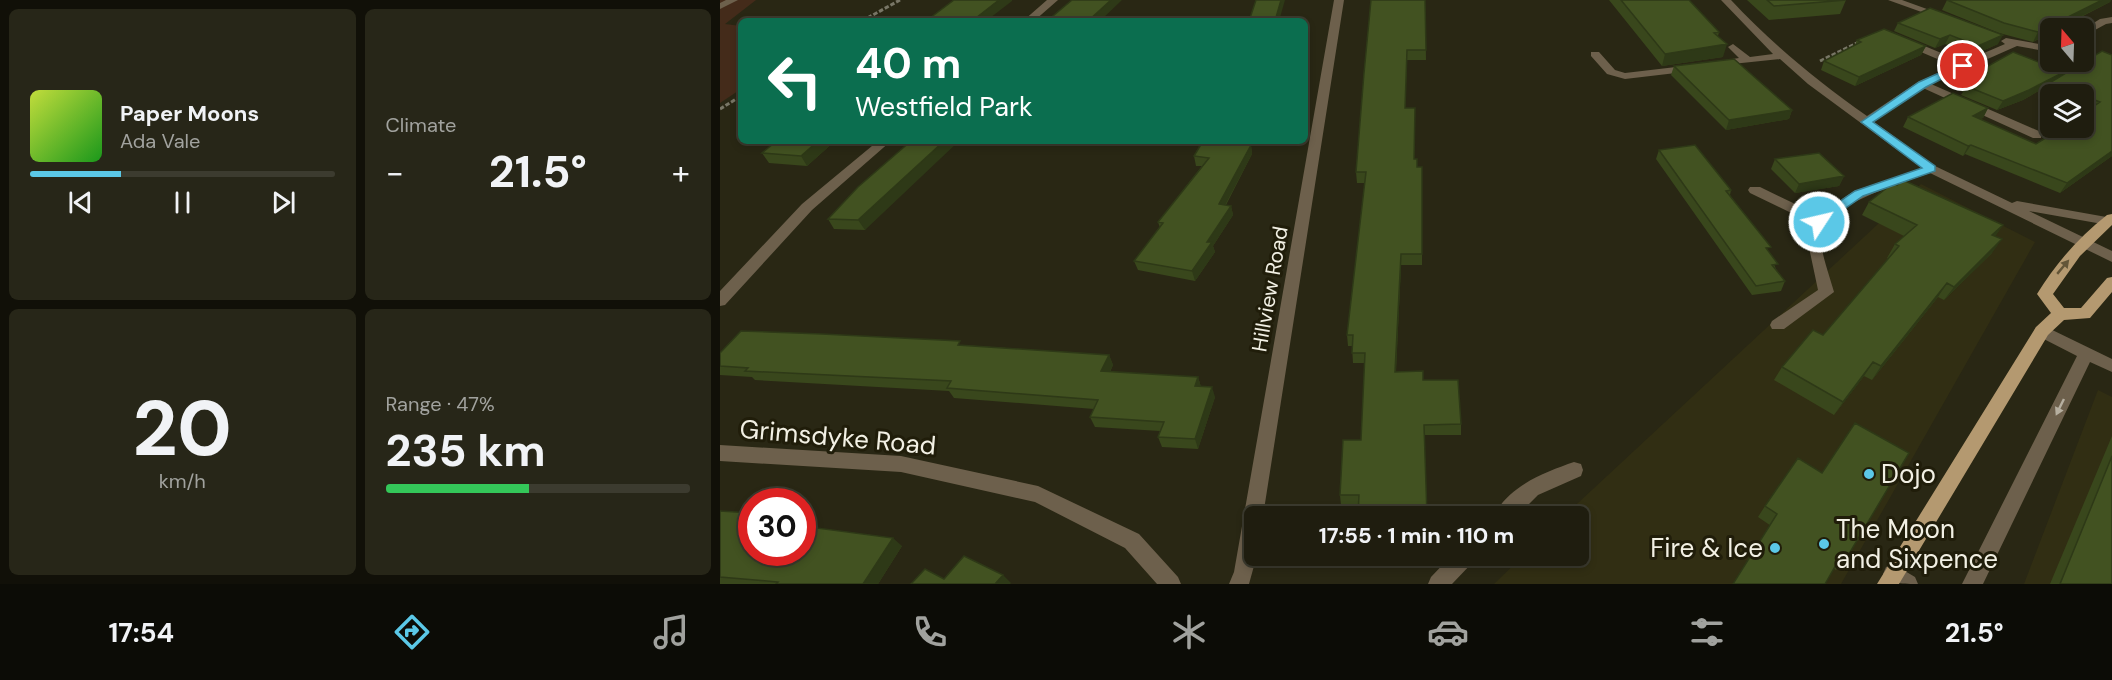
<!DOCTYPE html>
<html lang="en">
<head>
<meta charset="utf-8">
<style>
  body { margin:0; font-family:"DM Sans",sans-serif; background:#272618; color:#f1f3f6; height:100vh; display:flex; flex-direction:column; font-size:22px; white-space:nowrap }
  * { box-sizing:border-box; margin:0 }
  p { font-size:20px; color:#a1a29e }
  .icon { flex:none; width:33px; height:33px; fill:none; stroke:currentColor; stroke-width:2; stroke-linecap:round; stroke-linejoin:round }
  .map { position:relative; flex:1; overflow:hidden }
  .details { display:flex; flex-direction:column; gap:9px; padding:9px; background:#111008; width:720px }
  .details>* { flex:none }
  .hud { position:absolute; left:18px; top:18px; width:570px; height:126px; border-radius:9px; box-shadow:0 3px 9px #0003,0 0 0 2px #3c3b2f; background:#0b6e4f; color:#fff; overflow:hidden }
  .needle { width:39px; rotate:341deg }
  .controls { position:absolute; left:1320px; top:18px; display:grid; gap:12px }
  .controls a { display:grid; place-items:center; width:54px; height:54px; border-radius:9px; background:#1f1d0f; box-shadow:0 3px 9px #0003,0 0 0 2px #3c3b2f; font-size:30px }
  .speed { position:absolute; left:18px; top:488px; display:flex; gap:12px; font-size:30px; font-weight:700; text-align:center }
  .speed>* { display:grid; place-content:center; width:78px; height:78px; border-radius:50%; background:#1f1d0f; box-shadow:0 3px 9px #0003,0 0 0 2px #3c3b2f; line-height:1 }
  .speed .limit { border:9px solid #d22; background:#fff; color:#111 }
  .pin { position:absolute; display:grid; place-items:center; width:51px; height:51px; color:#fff; margin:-26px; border:3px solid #fff; border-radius:50%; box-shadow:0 2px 6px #0007 }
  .me { position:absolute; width:66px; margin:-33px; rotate:55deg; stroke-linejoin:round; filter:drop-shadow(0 0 4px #0008) }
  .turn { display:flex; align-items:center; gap:21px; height:126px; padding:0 18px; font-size:27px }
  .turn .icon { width:78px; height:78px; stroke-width:2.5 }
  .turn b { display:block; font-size:42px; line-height:51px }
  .big { font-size:45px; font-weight:700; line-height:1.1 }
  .details .card { flex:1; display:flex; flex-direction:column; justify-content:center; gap:9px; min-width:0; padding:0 21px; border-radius:9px; background:#272618 }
  .details .dial { align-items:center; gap:0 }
  .dial b { font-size:78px; line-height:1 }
  .song { display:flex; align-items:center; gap:18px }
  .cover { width:72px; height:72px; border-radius:9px; background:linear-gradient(135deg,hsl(70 70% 55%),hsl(120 70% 35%)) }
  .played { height:6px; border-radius:3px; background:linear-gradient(90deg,#5bc8e7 30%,#3c3b2f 30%) }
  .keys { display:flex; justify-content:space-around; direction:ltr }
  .heat { display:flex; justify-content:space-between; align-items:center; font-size:33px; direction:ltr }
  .charge { height:9px; border-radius:4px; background:linear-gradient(90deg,#34c759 47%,#3c3b2f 0) }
  .details .tiles { flex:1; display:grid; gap:9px; grid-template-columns:repeat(2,1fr) }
  .trip { position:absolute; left:524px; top:506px; width:345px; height:60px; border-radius:9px; background:#1f1d0f; box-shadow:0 3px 9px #0003,0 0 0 2px #3c3b2f; font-weight:700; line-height:60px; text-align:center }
  .dock { display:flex; height:96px; justify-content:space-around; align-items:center; background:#0c0c06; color:#a1a29e }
  .dock .icon { width:42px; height:42px }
  .dock .on { color:#5bc8e7 }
  .dock b { font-size:27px; color:#f1f3f6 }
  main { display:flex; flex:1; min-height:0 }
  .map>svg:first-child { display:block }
</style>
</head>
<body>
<main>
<section class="details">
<div class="tiles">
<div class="card">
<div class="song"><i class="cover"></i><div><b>Paper Moons</b><p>Ada Vale</p></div></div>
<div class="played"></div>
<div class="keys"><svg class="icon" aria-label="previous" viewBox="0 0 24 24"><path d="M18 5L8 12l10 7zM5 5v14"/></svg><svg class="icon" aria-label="pause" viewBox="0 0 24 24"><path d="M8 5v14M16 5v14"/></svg><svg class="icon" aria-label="next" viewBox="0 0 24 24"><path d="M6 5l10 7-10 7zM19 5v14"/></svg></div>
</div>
<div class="card"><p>Climate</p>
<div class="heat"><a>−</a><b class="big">21.5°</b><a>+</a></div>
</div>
<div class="card dial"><b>20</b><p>km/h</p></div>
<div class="card"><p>Range · 47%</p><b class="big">235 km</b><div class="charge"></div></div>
</div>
</section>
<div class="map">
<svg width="1392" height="584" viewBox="0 0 1392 584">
  <rect width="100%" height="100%" fill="#292714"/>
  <path fill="#312e13" d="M 1201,184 L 1315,242 L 1121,584 L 774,584 L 804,555 L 858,555 L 858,516 L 844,516 Z
    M 1378,390 L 1392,397 L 1392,584 L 1304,584 Z"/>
  <path fill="#442b1a" d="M 0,0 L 36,0 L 5,24 L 21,26 L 21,89 L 0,103 Z"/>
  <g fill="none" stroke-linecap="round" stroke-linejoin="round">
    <path stroke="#787666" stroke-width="3" stroke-dasharray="4.5 2" stroke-linecap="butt" d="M 142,21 L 180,0
      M 1100,61 L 1139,42
      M 1338,65 L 1353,73
      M 0,109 L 21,96"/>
    <path fill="#6d604c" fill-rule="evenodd" d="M 6,0 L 18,0 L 0,9 L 0,3 Z
      M 327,0 L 338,0 L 314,21 L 303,21 Z
      M 614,0 L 624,0 L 543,516 L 534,516 L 534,555 L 537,555 L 529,584 L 509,584 L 514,572 Z
      M 1001,0 L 1011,0 C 1052,44 1097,81 1147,116 L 1198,82 L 1234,66 L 1182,44 L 1182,40 L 1190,40 L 1243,62 L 1285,44 L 1281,41 L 1286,38 L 1330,46 L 1330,52 L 1297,46 L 1211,84 L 1321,132 L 1321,138 L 1313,138 L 1203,88 L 1154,122 L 1215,166 L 1292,203 L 1297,201 L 1392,218 L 1392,224 L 1388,225 L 1309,211 L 1392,251 L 1392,262 L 1210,173 C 1183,183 1104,204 1101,237 C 1100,251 1110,277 1114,292 L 1064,329 L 1052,329 L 1050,325 L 1052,321 L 1098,290 L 1087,238 L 1092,223 L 1030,193 L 1028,190 L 1030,187 L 1040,187 L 1098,215 L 1134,191 L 1202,168 L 1088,84 L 1060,59 L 993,66 L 993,62 L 1019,58 L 1008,47 L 1013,44 L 1030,57 L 1053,54 Z
      M 1168,0 L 1182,0 L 1229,17 L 1221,19 Z
      M 1392,17 L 1392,23 L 1386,24 L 1364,36 L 1364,29 L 1380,19 Z
      M 871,52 L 879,52 L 895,70 L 905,73 L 973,65 L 978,68 L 973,71 L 905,79 L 887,74 L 871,56 Z
      M 158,141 L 171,141 L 92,210 L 5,305 L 0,306 L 0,291 L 82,204 Z
      M 1322,325 L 1392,359 L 1392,372 L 1370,362 L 1263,584 L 1242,584 L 1357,356 L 1316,335 L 1314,331 L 1316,327 Z
      M 0,445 L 181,456 L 318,486 L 419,534 L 458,577 L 461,584 L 437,584 L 405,548 L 315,502 L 181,472 L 0,461 Z
      M 854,462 L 861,464 L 863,470 L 861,476 L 818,495 L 797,516 L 774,516 C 788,486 825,472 854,462 Z
      M 732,555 L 756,555 L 753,562 L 732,584 L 708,584 L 711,577 Z
      M 1173,564 L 1195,577 L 1198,584 C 1185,584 1169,584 1163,574 L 1166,567 Z"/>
    <path fill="#b49970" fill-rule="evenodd" d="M 1392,214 L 1392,225 L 1360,256 L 1333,294 L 1344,308 L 1361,308 L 1387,278 L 1392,277 L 1392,292 L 1370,318 L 1344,320 L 1328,335 L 1179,584 L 1157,584 L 1316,327 L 1331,313 L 1317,294 C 1336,263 1359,237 1387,215 Z"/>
  </g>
  <path fill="#39471c" d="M 705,0 L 706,60 L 687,60 L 685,108 L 694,159 L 697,167 L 702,167 L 702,265 L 681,265 L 676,372 L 703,380 L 741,424 L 741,435 L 704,435 L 639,505 L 621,505 L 620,495 L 641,440 L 645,363 L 633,363 L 632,346 L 628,346 L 627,335 L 645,183 L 637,183 L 636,172 Z
    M 889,0 L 969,0 L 999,32 L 998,36 L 1003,57 L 942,66 Z
    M 1027,0 L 1126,0 L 1120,14 L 1049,20 Z
    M 1227,0 L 1391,0 L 1390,2 L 1313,42 L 1279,33 L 1222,10 Z
    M 1178,23 L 1278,44 L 1253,55 L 1225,44 L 1215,48 L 1174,31 Z
    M 1137,40 L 1206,46 L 1201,55 L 1135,86 L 1101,70 L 1104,61 L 1135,45 Z
    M 1392,55 L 1392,156 L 1340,193 L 1245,154 L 1243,156 L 1183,127 L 1188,117 L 1268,108 L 1263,118 L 1260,119 L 1316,144 L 1369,110 L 1364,107 L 1364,94 L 1333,94 L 1325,91 L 1329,85 L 1303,100 L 1277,110 L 1241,95 L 1243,92 L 1238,90 L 1243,80 L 1340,77 Z
    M 954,66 L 1072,110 L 1069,119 L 1006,130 L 951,75 Z
    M 50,141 L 115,141 L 87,166 L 49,163 L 42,153 L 50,147 L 48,143 Z
    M 191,141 L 145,230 L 114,229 L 108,219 Z
    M 476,141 L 526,141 L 524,144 L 531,145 L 532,154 L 506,205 L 511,206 L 513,215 L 493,246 L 495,252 L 475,281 L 418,270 L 414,261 L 440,228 L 438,222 L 482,166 L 476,166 L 474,156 L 480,147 L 478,146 Z
    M 939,150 L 1011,190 L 1010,195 L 1049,252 L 1056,269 L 1065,281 L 1061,291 L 1032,295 L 936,159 Z
    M 1055,159 L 1124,176 L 1119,186 L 1075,193 L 1051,169 Z
    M 1149,202 L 1283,225 L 1275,236 L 1272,253 L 1224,300 L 1218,297 L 1152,380 L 1144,376 L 1114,415 L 1054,380 L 1062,367 L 1103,335 L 1169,259 L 1167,258 L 1175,244 L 1184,236 L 1142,215 Z
    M 243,345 L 389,355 L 393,365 L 390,372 L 478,377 L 481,387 L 495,397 L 478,449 L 442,447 L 438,437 L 440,431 L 375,427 L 370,417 L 374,409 L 234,398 L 229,391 L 35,380 L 32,377 L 0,375 L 0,353 Z
    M 1392,436 L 1392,584 L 1330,584 Z
    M 1045,506 L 1126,559 L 1116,570 L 1038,517 Z
    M 0,511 L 32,552 L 182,546 L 158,584 L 0,584 Z"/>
  <path fill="#2e3917" d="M 279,0 L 292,0 L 292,1 L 266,21 L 252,21 Z
    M 391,0 L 402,0 L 380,21 L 368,21 Z
    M 561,0 L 565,0 L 559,21 L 555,21 Z
    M 1382,0 L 1391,0 L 1390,2 L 1338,28 L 1330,28 L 1330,32 L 1313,42 L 1318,32 Z
    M 1230,35 L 1225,44 L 1215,48 L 1220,39 Z
    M 1283,35 L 1278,44 L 1253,55 L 1258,46 Z
    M 1007,44 L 1003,57 L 942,66 L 945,54 Z
    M 1206,46 L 1201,55 L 1135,86 L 1139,77 Z
    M 1344,72 L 1338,81 L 1331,82 L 1329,85 L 1303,100 L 1277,110 L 1283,101 Z
    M 1268,108 L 1263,118 L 1247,125 L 1253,116 Z
    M 1072,110 L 1069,119 L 1006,130 L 1009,120 Z
    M 98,141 L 115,141 L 87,166 L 81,156 Z
    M 224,141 L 239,141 L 145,230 L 138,220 Z
    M 519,141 L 526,141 L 520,153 L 518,144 Z
    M 531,145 L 532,154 L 501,213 L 499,204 Z
    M 1251,145 L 1245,154 L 1243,156 L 1248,146 Z
    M 1392,151 L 1392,156 L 1340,193 L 1347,183 Z
    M 1124,176 L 1119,186 L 1075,193 L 1079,184 Z
    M 511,206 L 513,215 L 493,246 L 495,252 L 475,281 L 472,271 L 487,242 Z
    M 1283,225 L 1274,238 L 1272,235 Z
    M 1282,239 L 1272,253 L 1224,300 L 1234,287 Z
    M 681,254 L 681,265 L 675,382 L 675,372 Z
    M 1227,283 L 1218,297 L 1152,380 L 1161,366 Z
    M 389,355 L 393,365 L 385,381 L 381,371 Z
    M 1153,362 L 1144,376 L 1114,415 L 1123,402 Z
    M 478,377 L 481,387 L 475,386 Z
    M 492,387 L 495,397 L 478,449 L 475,439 Z
    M 173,538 L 182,546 L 158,584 L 143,584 Z
    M 283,575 L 291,583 L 290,584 L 275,584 Z"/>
  <path fill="#425221" stroke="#2e3917" stroke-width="1.5" d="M 234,0 L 279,0 L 252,21 L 212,21 L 216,18 L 210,18 Z
    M 352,0 L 391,0 L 368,21 L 327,21 Z
    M 536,0 L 561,0 L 555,21 L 529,21 Z
    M 651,0 L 705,0 L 706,50 L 687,50 L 685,108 L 695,108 L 694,159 L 697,159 L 697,167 L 702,167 L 702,254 L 681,254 L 675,372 L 703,371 L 703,380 L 738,380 L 741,424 L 704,425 L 707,516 L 638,516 L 639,495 L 620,495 L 623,440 L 641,440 L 645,353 L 632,353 L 633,335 L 627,335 L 646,172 L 636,172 L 644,73 Z
    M 901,0 L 969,0 L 999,32 L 994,33 L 1007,44 L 945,54 Z
    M 1047,0 L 1126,0 L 1054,6 Z
    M 1227,0 L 1382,0 L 1318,32 L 1284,23 Z
    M 1210,8 L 1283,35 L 1258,46 L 1230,35 L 1220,39 L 1178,23 Z
    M 1164,29 L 1206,46 L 1139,77 L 1104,61 L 1141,42 L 1137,40 Z
    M 1382,51 L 1392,55 L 1392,151 L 1347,183 L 1251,145 L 1248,146 L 1188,117 L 1233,93 L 1268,108 L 1253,116 L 1316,144 L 1342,128 L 1364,128 L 1364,113 L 1380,102 L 1364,96 L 1364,94 L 1361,94 L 1331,82 Z
    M 1293,52 L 1344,72 L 1309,90 L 1283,101 L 1246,86 L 1251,83 L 1243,80 Z
    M 1014,59 L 1072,110 L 1009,120 L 954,66 Z
    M 50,141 L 98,141 L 81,156 L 42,153 L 54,143 L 48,143 Z
    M 191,141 L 224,141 L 138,220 L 108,219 L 138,187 Z
    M 483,141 L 519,141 L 518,144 L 531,145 L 499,204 L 511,206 L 487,242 L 492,242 L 472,271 L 414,261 L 443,223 L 438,222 L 489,158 L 474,156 Z
    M 975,145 L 1011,190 L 1006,191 L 1051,247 L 1046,248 L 1058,264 L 1052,265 L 1065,281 L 1036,286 L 939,150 Z
    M 1099,153 L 1124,176 L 1079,184 L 1055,159 Z
    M 1183,180 L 1283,225 L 1272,235 L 1282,239 L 1234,287 L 1227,283 L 1161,366 L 1153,362 L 1123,402 L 1062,367 L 1093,330 L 1103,335 L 1179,246 L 1175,244 L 1197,225 L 1149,202 L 1173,183 L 1177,185 Z
    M 21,331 L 102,334 L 240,341 L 238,345 L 389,355 L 381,371 L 478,377 L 475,386 L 492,387 L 475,439 L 438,437 L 444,422 L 370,417 L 378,400 L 227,388 L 231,381 L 25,371 L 28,368 L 0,366 L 0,353 Z
    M 1135,423 L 1189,453 L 1126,559 L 1121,556 L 1105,584 L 1013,584 L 1057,514 L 1045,506 L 1078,458 L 1102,473 Z
    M 1392,456 L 1392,584 L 1340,584 Z
    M 0,511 L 32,513 L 32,552 L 82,552 L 82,526 L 173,538 L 143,584 L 56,584 L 58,582 L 0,577 Z
    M 244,556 L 283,575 L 275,584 L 191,584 L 205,569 L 224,579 Z"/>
  <defs><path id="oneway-solid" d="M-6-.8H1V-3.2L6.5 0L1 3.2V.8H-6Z" transform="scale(1.5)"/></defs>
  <use fill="#635538" href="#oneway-solid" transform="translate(1343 267) rotate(-50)"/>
  <use fill="#b6afa0" href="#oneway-solid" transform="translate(1340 407) rotate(116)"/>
  <path fill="#5bc8e7" stroke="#3b8296" stroke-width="1.5" d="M 1239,64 L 1247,66 L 1206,87 L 1153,122 L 1215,166 L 1215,171 L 1143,196 L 1103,224 L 1094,224 L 1094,219 L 1135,191 L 1202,168 L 1141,122 L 1199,82 Z"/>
  <g fill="#5bc8e7" stroke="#201d0a" stroke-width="2">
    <circle cx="1149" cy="474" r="6"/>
    <circle cx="1104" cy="544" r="6"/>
    <circle cx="1055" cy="548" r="6"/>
  </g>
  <g text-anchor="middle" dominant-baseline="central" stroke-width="6" stroke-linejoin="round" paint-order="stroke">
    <g font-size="21" fill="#f2f0e4" stroke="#201d0a">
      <text transform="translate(550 289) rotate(-80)">Hillview Road</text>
    </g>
    <g font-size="26" fill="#f2f0e4" stroke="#201d0a">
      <text transform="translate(118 437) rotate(5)">Grimsdyke Road</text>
    </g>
    <g font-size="26" fill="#f2f0e4" stroke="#201d0a" text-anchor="start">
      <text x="1161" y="474">Dojo</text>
      <text x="1116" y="529">The Moon<tspan x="1116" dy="30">and Sixpence</tspan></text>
      <text x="1043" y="548" text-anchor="end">Fire &amp; Ice</text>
    </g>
  </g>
</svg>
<div class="controls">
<a><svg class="needle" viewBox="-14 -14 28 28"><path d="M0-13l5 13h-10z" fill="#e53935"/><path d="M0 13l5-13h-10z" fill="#a1a29e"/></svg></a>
<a><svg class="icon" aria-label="layers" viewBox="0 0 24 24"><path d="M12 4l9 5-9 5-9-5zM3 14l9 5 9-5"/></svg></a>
</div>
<div class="speed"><div class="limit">30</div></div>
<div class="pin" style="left:1243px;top:66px;background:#d93025"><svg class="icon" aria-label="arrive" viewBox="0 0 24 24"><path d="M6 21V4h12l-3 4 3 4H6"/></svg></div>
<svg class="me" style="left:1099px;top:222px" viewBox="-20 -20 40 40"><circle r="17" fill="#5bc8e7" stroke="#fff" stroke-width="3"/><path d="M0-11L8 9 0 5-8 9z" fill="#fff"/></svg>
<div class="trip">17:55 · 1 min · 110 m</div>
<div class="hud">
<div class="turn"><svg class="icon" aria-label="left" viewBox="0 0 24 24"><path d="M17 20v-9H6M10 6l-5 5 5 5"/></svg><div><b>40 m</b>Westfield Park</div></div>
</div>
</div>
</main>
<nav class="dock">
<b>17:54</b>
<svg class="icon on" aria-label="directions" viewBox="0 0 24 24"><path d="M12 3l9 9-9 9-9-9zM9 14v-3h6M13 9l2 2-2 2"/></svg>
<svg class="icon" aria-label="music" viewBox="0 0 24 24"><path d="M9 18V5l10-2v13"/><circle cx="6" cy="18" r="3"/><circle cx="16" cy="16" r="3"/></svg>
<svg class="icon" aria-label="phone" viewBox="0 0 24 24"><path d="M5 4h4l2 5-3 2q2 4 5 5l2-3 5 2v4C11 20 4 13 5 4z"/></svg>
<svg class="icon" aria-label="climate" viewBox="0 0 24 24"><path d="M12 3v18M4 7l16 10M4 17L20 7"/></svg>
<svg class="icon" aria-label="car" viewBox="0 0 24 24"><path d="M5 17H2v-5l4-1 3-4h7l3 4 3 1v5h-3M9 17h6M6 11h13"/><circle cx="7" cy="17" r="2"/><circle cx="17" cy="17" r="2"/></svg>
<svg class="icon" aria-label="filters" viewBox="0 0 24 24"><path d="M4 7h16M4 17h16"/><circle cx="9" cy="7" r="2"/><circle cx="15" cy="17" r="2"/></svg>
<b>21.5°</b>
</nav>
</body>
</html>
